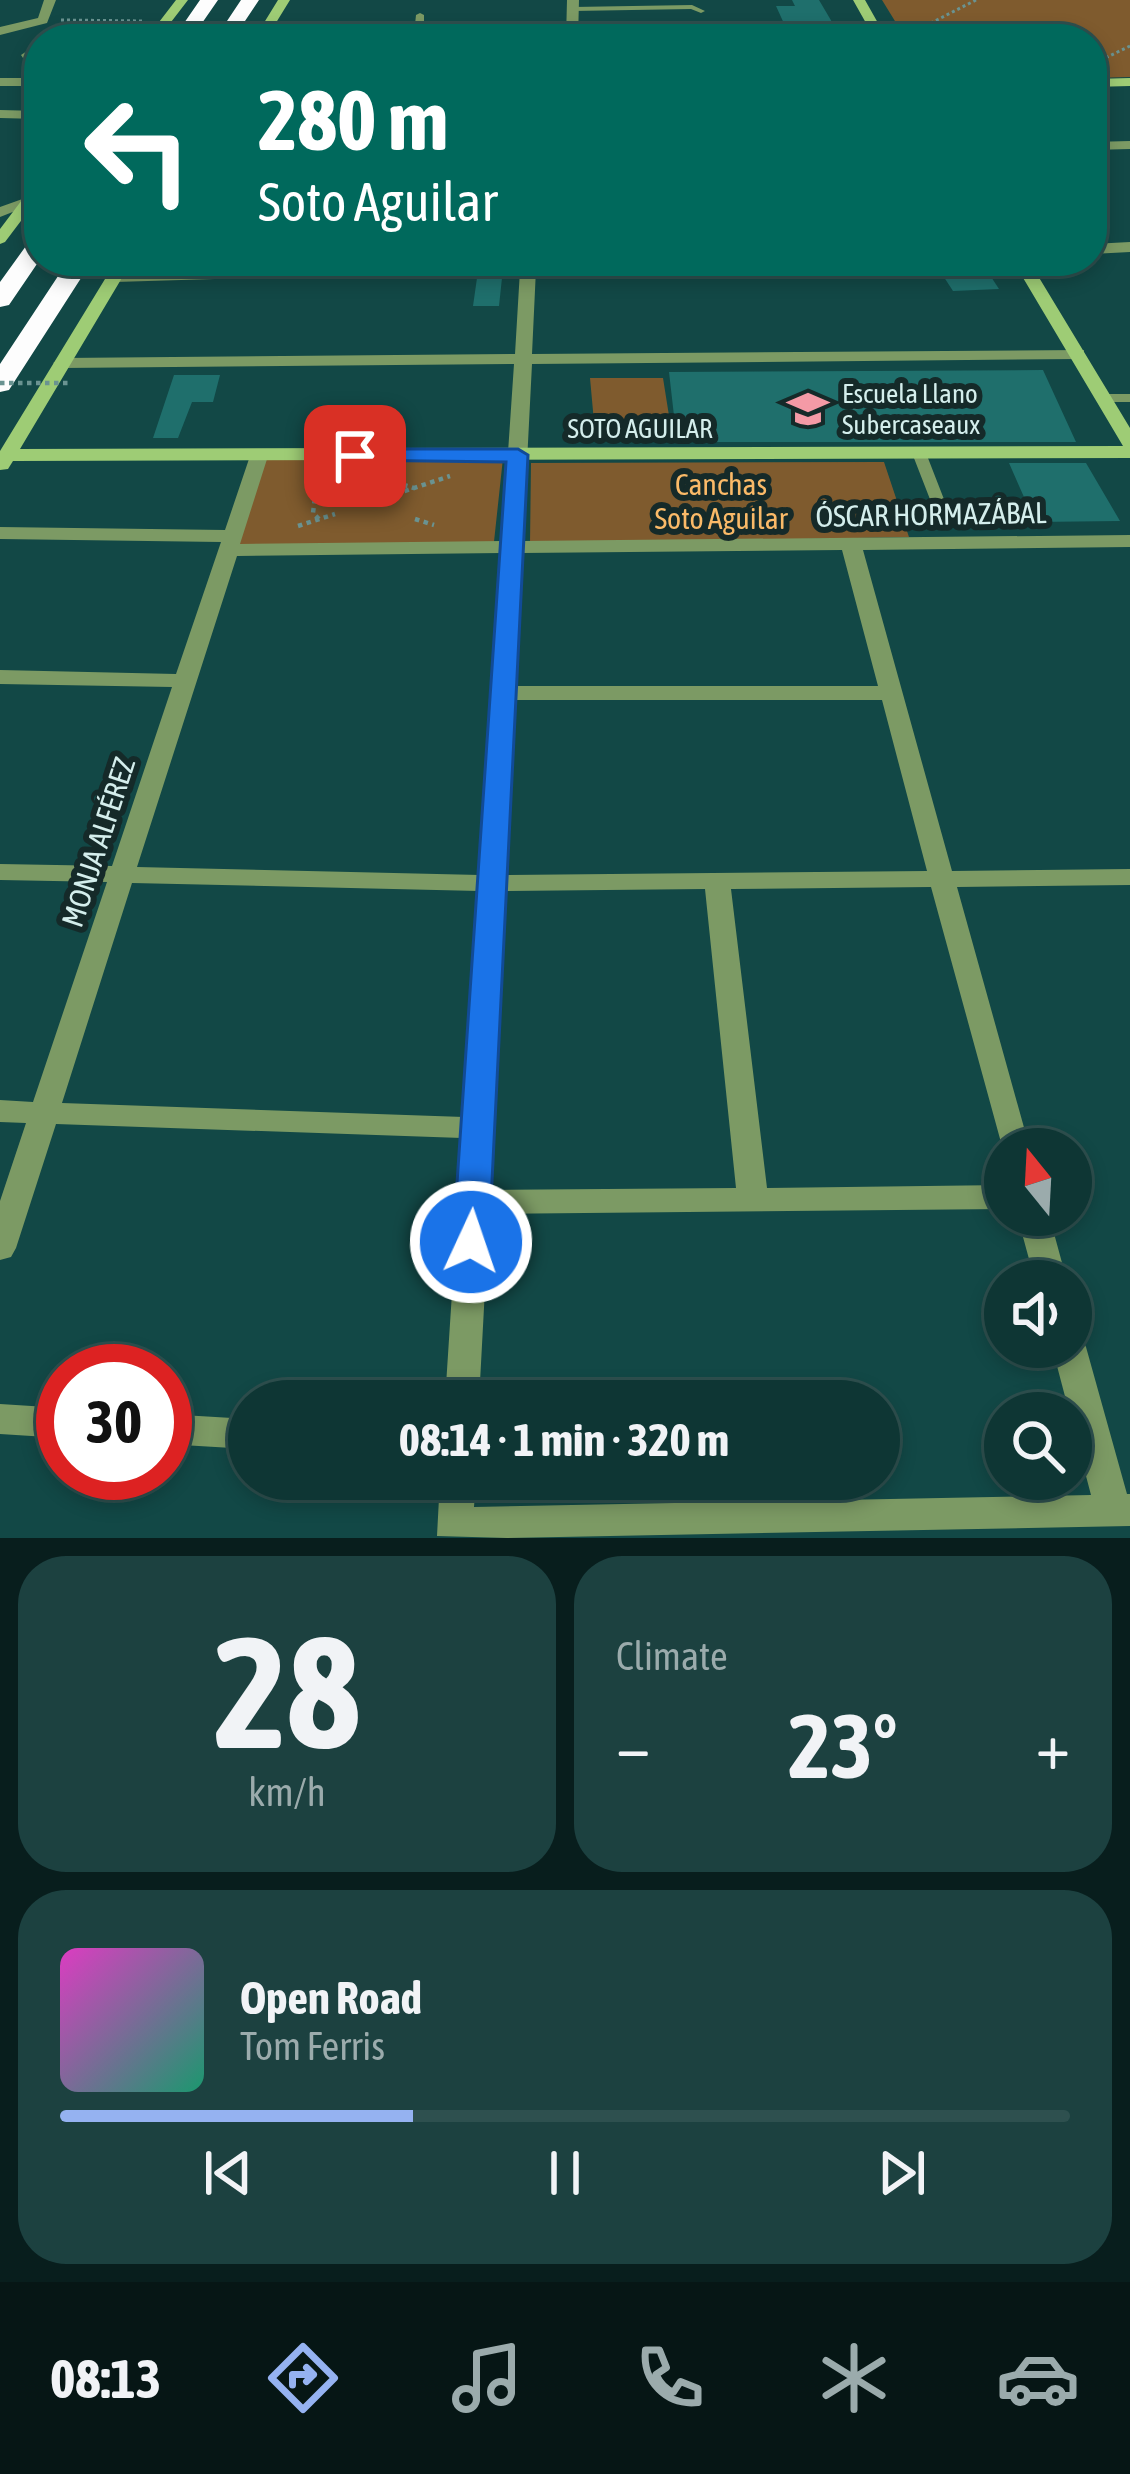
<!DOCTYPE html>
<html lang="en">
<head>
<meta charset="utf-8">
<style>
  body { margin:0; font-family:"Asap Condensed",sans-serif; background:#1c4140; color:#f1f3f6; height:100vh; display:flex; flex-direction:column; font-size:45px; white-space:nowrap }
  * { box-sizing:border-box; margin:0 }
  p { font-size:39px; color:#9babac }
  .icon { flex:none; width:66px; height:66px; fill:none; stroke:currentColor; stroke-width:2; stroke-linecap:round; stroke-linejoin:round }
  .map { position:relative; height:1538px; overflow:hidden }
  .sheet { display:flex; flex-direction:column; gap:18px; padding:18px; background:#081e1d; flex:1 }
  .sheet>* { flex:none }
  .top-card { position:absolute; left:24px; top:24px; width:1083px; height:252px; border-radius:48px; box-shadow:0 6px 18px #0003,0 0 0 3px #2e504f; background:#00695c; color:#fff; overflow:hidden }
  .needle { width:78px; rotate:342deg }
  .tools { position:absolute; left:984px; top:1128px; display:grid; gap:24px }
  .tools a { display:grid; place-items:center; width:108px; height:108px; border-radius:50%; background:#0e3634; box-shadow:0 6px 18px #0003,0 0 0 3px #2e504f; font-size:60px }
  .speed { position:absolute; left:36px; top:1344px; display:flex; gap:24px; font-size:60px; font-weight:700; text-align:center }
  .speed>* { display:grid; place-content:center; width:156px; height:156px; border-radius:50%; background:#0e3634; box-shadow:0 6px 18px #0003,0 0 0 3px #2e504f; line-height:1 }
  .speed .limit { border:18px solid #d22; background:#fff; color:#111 }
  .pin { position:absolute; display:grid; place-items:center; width:102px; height:102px; color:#fff; margin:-51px; border-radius:24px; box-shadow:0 6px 18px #0006 }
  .me { position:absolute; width:132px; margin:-66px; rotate:3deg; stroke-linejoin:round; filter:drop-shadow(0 0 9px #0008) }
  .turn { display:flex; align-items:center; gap:42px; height:252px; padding:0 36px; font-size:54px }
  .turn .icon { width:156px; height:156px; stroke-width:2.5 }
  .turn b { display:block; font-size:84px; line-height:102px }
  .big { font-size:90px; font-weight:700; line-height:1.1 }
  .sheet .card { flex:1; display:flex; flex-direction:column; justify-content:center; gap:18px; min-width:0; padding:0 42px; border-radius:48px; background:#1c4140 }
  .sheet .dial { align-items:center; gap:0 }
  .dial b { font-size:156px; line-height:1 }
  .song { display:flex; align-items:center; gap:36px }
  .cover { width:144px; height:144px; border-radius:18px; background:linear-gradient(135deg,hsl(310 70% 55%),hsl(160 70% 35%)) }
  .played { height:12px; border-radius:6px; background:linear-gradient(90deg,#95b2f1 35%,#2e504f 35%) }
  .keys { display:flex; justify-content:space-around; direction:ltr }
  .heat { display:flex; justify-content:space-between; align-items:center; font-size:66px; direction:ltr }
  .sheet .tiles { flex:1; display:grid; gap:18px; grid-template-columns:1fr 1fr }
  .card:last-child { grid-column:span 2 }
  .trip { position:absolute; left:228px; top:1380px; width:672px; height:120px; border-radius:60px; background:#0e3634; box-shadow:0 6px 18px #0003,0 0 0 3px #2e504f; font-weight:700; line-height:120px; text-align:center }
  .tab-bar { display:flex; height:192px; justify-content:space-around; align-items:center; background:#061615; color:#9babac }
  .tab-bar .icon { width:84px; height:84px }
  .tab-bar .on { color:#95b2f1 }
  .tab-bar b { font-size:54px; color:#f1f3f6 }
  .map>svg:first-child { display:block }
</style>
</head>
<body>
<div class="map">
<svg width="1130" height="1538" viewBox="0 0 1130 1538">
  <rect width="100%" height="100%" fill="#124846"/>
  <path fill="#7f5b2e" d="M 882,0 L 1130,0 L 1130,77 L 1092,78 L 1092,39 L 906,39 Z
    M 590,378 L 663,378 L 670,422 L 594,422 Z
    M 503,458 L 493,551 L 234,546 L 262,459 Z
    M 884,462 L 909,537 L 530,544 L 531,463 Z"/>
  <path fill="#1f6f6c" d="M 792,0 L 819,0 L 842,39 L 791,39 L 776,6 L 795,6 Z
    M 984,266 L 999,289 L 953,291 L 938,268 Z
    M 477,278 L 502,278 L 499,306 L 473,306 Z
    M 1043,370 L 1076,442 L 677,442 L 669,372 Z
    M 174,375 L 220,375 L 213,402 L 192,402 L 178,438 L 153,438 Z
    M 1009,463 L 1086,463 L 1120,521 L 1035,522 Z"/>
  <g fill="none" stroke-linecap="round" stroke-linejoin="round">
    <path stroke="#6a9391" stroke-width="3" stroke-dasharray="3 3" stroke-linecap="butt" d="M 976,0 L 929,24 L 981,39
      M 61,20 L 144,21
      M 1095,63 L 1130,46"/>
    <path stroke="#6a9391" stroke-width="4.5" stroke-dasharray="4.5 4.5" stroke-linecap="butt" d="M 851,400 L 859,400
      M 853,407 L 861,407
      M 396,494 L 450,476
      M 319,519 L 313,513 L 315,497 C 346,474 379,477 414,488
      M 415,519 L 434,525
      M 298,526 L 335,514"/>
    <path fill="#7c9a64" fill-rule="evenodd" d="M 692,5 L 705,11 L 701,13 L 691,9 L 573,11 L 569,9 L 573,7 Z
      M 420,13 L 424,15 L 424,33 L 642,29 L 646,31 L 642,33 L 423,39 L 414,34 L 416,15 Z
      M 737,23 L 741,25 L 744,39 L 736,39 L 733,25 Z
      M 1130,394 L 1130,402 L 1103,402 L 1097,398 L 1103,394 Z
      M 919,449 L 926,453 L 947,507 L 945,510 L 935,510 L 933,507 L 912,453 Z"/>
    <path fill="#7c9a64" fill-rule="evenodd" d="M 44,0 L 56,0 L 47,23 L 0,35 L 0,27 L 38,18 Z
      M 567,0 L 579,0 L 578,39 L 566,39 Z
      M 27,51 L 39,51 L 39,59 L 23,58 L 21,55 Z
      M 0,78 L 39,78 L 39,86 L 0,86 Z
      M 0,110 L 39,111 L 39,119 L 0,118 Z
      M 1130,141 L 1130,149 L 1092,150 L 1092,142 Z
      M 28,197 L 33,198 L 33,204 L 0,217 L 0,207 Z
      M 1130,242 L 1130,252 L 1092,254 L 1092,244 Z
      M 500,261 L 672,261 L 664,266 L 536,269 L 532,354 L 1084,350 L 1084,358 L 1078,359 L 532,364 L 523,541 L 1130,535 L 1130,547 L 863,550 L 952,871 L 1130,869 L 1130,885 L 957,887 L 1030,1149 L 1005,1149 L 1005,1157 L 931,887 L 731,889 L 767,1188 L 1005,1185 L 1005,1209 L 489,1214 L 479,1401 L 445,1401 L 462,1138 L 56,1124 L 16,1248 L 11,1257 L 0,1260 L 0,1201 L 26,1123 L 0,1122 L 0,1100 L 33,1102 L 107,882 L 0,880 L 0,864 L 112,866 L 172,687 L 0,684 L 0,670 L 176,674 L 221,542 L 0,539 L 0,527 L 225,530 L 250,456 L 259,450 L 268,456 L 240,544 L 502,541 L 514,364 L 62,368 L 53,363 L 62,358 L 515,354 L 520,270 L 115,282 L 107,277 L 115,272 ZM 842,550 L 878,686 L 515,686 L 522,553 ZM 502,553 L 480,875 L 137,867 L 237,556 ZM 515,700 L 882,700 L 927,871 L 506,875 ZM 132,883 L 479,891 L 464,1117 L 62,1103 ZM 705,889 L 736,1188 L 490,1190 L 505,891 Z
      M 1017,1215 L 1049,1215 L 1067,1281 L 1035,1281 Z
      M 1071,1334 L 1081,1337 L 1086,1347 L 1127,1494 L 1130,1494 L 1130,1526 L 507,1538 L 437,1536 L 440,1479 L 476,1479 L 474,1507 L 1091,1495 L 1052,1347 L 1071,1347 Z
      M 0,1404 L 63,1408 L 63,1438 L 0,1434 Z
      M 165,1414 L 249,1419 L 249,1449 L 165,1444 Z"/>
    <path fill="#9ecc75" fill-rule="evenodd" d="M 176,0 L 188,0 L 158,39 L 146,39 Z
      M 278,0 L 290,0 L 266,39 L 254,39 Z
      M 853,0 L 865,0 L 887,39 L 875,39 Z
      M 1130,78 L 1130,86 L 1092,87 L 1092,79 Z
      M 39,183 L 39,197 L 5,242 L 0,244 L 0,229 L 34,184 Z
      M 116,261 L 132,261 L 20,449 L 1123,446 L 1013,261 L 1029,261 L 1130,428 L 1130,458 L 13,461 L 8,469 L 0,470 L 0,451 Z"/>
    <path fill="#fdfdfd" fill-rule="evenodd" d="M 200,0 L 218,0 L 191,39 L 173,39 Z
      M 241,0 L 259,0 L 233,39 L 215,39 Z
      M 39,237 L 39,261 L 9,305 L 0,307 L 0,282 L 31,239 Z
      M 68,261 L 92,261 L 9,390 L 0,392 L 0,364 Z"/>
    <path stroke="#6a9391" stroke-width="4.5" stroke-dasharray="4.5 4.5" stroke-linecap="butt" d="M 0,383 L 72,383"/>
  </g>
  <path fill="#1a73e8" stroke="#114b97" stroke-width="3" d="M 355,449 L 518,449 L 528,455 L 489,1242 L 483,1252 L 471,1256 L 458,1252 L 453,1242 L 506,462 L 347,460 L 344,456 Z"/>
  <defs>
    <g id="school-bare" transform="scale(3.24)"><path d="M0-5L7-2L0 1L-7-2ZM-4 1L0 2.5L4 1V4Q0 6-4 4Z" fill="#f49aa6" stroke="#152a29" stroke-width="2.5" paint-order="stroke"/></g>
  </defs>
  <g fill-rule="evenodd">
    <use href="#school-bare" x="808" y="409"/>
  </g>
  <g text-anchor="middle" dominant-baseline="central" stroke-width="12" stroke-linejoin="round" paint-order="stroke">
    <g font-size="27" fill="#d4eeec" stroke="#152a29" text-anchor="start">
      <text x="842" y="393">Escuela Llano<tspan x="842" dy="31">Subercaseaux</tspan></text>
    </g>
    <g font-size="27" fill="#d4eeec" stroke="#152a29">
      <text x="640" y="428">SOTO AGUILAR</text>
    </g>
    <g font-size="30" fill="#faba68" stroke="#152a29">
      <text x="721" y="484">Canchas<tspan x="721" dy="34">Soto Aguilar</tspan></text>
    </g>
    <g font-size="30" fill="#d4eeec" stroke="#152a29">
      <text transform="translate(931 514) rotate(-1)">ÓSCAR HORMAZÁBAL</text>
      <text transform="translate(98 842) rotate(-72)">MONJA ALFÉREZ</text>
    </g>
  </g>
</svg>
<div class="tools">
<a><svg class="needle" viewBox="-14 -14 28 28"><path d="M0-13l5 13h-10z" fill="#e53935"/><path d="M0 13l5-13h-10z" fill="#9babac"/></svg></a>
<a><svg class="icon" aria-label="sound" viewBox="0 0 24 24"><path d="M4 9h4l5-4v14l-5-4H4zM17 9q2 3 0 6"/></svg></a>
<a><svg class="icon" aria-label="search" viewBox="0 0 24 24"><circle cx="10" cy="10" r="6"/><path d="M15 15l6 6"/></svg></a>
</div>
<div class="speed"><div class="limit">30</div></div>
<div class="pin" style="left:355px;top:456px;background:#d93025"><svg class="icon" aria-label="arrive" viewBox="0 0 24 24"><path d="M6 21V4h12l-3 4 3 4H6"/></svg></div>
<svg class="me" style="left:471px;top:1242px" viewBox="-20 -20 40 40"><circle r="17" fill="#1a73e8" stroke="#fff" stroke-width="3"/><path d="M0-11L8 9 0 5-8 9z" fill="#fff"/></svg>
<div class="trip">08:14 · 1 min · 320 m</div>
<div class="top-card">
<div class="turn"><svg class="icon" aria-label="left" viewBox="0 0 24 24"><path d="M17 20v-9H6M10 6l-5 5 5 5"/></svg><div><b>280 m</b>Soto Aguilar</div></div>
</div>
</div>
<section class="sheet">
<div class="tiles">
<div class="card dial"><b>28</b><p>km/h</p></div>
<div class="card"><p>Climate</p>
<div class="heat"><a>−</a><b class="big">23°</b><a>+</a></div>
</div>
<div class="card">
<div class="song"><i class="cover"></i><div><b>Open Road</b><p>Tom Ferris</p></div></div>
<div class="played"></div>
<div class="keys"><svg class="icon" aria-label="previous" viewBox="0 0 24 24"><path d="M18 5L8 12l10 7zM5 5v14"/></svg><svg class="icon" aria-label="pause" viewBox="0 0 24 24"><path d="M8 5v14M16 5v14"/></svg><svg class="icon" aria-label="next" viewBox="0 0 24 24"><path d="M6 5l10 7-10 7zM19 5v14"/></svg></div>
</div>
</div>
</section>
<nav class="tab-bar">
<b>08:13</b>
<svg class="icon on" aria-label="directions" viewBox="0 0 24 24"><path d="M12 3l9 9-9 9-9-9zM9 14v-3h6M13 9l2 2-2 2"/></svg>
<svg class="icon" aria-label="music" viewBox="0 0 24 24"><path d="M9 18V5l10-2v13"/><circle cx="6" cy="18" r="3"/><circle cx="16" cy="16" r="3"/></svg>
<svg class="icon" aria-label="phone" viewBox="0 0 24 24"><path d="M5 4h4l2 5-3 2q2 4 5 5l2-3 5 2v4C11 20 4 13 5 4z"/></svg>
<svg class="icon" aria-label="climate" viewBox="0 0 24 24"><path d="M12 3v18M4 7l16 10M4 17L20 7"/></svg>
<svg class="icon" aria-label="car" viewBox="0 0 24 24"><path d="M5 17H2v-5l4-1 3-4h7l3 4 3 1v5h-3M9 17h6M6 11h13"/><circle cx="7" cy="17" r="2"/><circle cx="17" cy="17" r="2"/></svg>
</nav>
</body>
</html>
